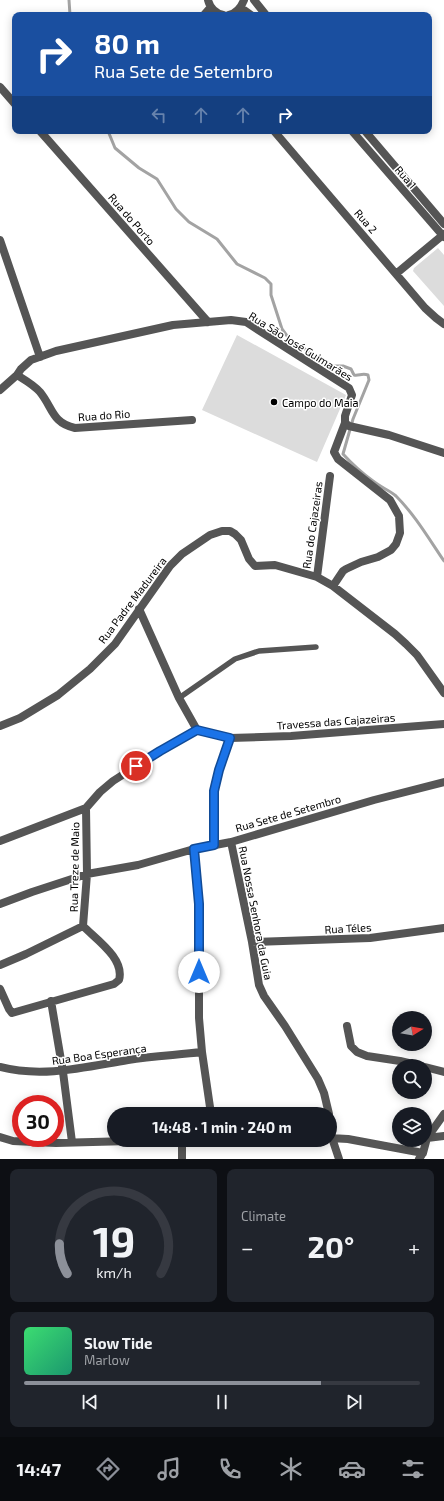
<!DOCTYPE html>
<html lang="en">
<head>
<meta charset="utf-8">
<style>
  body { margin:0; font-family:"Exo 2",sans-serif; background:#20242c; color:#f1f3f6; height:100vh; display:flex; flex-direction:column; font-size:15px; white-space:nowrap }
  * { box-sizing:border-box; margin:0 }
  p { font-size:13px; color:#9ea1a6 }
  .icon { flex:none; width:22px; height:22px; fill:none; stroke:currentColor; stroke-width:2; stroke-linecap:round; stroke-linejoin:round }
  .map { position:relative; height:1159px; overflow:hidden }
  .panel { display:flex; flex-direction:column; gap:10px; padding:10px; background:#0d0f14; flex:1 }
  .panel>* { flex:none }
  .guide { position:absolute; left:12px; top:12px; width:420px; height:122px; border-radius:8px; box-shadow:0 2px 10px #0003; background:#1a4fa0; color:#fff; overflow:hidden }
  .needle { width:26px; rotate:79deg }
  .fabs { position:absolute; left:392px; top:1011px; display:grid; gap:8px }
  .fabs a { display:grid; place-items:center; width:40px; height:40px; border-radius:50%; background:#171b24; box-shadow:0 2px 10px #0003; font-size:20px }
  .speed { position:absolute; left:12px; top:1095px; display:flex; gap:8px; font-size:20px; font-weight:700; text-align:center }
  .speed>* { display:grid; place-content:center; width:52px; height:52px; border-radius:50%; background:#171b24; box-shadow:0 2px 10px #0003; line-height:1 }
  .speed .limit { border:6px solid #d22; background:#fff; color:#111 }
  .pin { position:absolute; display:grid; place-items:center; width:34px; height:34px; color:#fff; margin:-17px; border:2px solid #fff; border-radius:50%; box-shadow:0 1px 4px #0007 }
  .me { position:absolute; width:44px; margin:-22px; rotate:0deg; stroke-linejoin:round; filter:drop-shadow(0 0 3px #0008) }
  .turn { display:flex; align-items:center; gap:14px; height:84px; padding:0 16px; font-size:18px }
  .turn .icon { width:52px; height:52px; stroke-width:2.5 }
  .turn b { display:block; font-size:28px; line-height:34px }
  .lanes { display:flex; align-items:center; height:38px; padding:0 16px; background:#0003; justify-content:center; gap:20px; direction:ltr }
  .lanes .off { opacity:.35 }
  .big { font-size:30px; font-weight:700; line-height:1.1 }
  .panel .tile { flex:1; display:flex; flex-direction:column; justify-content:center; gap:6px; min-width:0; padding:0 14px; border-radius:8px; background:#20242c }
  .panel .dial { align-items:center; gap:0 }
  .dial svg { height:104px; overflow:visible; fill:none; stroke:#363941; stroke-width:7; stroke-linecap:round; text-anchor:middle }
  .dial text { fill:#f1f3f6; stroke:none }
  .song { display:flex; align-items:center; gap:12px }
  .cover { width:48px; height:48px; border-radius:6px; background:linear-gradient(135deg,hsl(140 70% 55%),hsl(160 70% 35%)) }
  .played { height:4px; border-radius:2px; background:linear-gradient(90deg,#8c9099 75%,#363941 75%) }
  .keys { display:flex; justify-content:space-around; direction:ltr }
  .heat { display:flex; justify-content:space-between; align-items:center; font-size:22px; direction:ltr }
  .panel .tiles { flex:1; display:grid; gap:10px; grid-template-columns:1fr 1fr }
  .tile:last-child { grid-column:span 2 }
  .trip { position:absolute; left:107px; top:1107px; width:230px; height:40px; border-radius:20px; background:#171b24; box-shadow:0 2px 10px #0003; font-weight:700; line-height:40px; text-align:center }
  .menu { display:flex; height:64px; justify-content:space-around; align-items:center; background:#090b0e; color:#9ea1a6 }
  .menu .icon { width:28px; height:28px }
  .menu .selected { color:#8c9099 }
  .menu b { font-size:18px; color:#f1f3f6 }
  .map>svg:first-child { display:block }
</style>
</head>
<body>
<div class="map">
<svg width="444" height="1159" viewBox="0 0 444 1159">
  <rect width="100%" height="100%" fill="#fff"/>
  <path fill="#dcdcdc" d="M 438,248 L 444,255 L 444,306 L 413,271 L 414,268 Z
    M 237,335 L 346,395 L 317,462 L 202,410 Z"/>
  <g fill="none" stroke-linecap="round" stroke-linejoin="round">
    <path stroke="#a3a3a3" stroke-width="3" d="M 69,0 L 70,15
      M 108,131 L 115,148 L 139,168 L 157,179 L 176,209 L 189,222 L 217,239 L 237,264 L 265,278 L 271,284 L 271,295 L 282,329 L 290,340 L 333,366 L 343,366 L 351,369 L 354,375 C 359,376 362,373 368,375 L 369,380 L 353,419 L 343,454 C 352,464 362,473 373,481 C 380,487 389,490 396,496 C 415,515 429,539 444,561"/>
    <path stroke="#555" stroke-width="5.5" d="M 179,698 L 235,659 L 259,651 L 316,647"/>
    <path stroke="#555" stroke-width="8" d="M 208,0 C 210,8 215,13 223,15
      M 254,0 L 266,15
      M 236,13 L 244,10 L 251,15
      M 204,15 L 211,7
      M 229,15 C 237,13 241,8 244,0
      M 0,87 L 15,104
      M 40,131 L 208,322
      M 274,131 L 425,308 L 436,318 L 444,324
      M 352,131 L 444,237
      M 365,131 L 444,224
      M 0,240 L 40,357
      M 397,273 L 444,234
      M 17,375 C 25,380 34,385 40,392 C 53,408 52,423 75,428 L 192,420
      M 0,390 L 17,375 L 21,369 L 31,360 L 56,351 L 173,325 L 231,320 L 246,322 L 349,388 L 352,395 L 345,416 L 345,423 L 334,452 L 338,459 L 390,500 L 399,516 L 400,533 L 396,544 L 391,550 L 378,557 L 361,562 L 346,569 L 343,571 L 333,586
      M 345,423 L 349,426 L 389,435 L 444,453
      M 317,577 L 330,476
      M 139,609 L 179,698 L 197,730
      M 0,726 L 20,718 L 58,695 L 90,669 L 115,644 L 170,566 L 182,554 L 210,535 L 222,531 L 230,531 L 235,534 L 241,540 L 249,559 L 255,566 L 275,565 L 317,577 L 333,586 L 395,634 L 406,644 L 417,655 L 444,693
      M 0,841 L 86,808 L 100,792 L 113,781 L 160,751 L 197,730 L 230,738 L 291,736 L 444,724
      M 231,842 L 252,942 L 259,985 L 264,996 L 285,1026 L 318,1079 L 324,1093 L 329,1114
      M 215,845 L 214,791 L 217,777 L 230,738
      M 194,849 L 199,904 L 199,1018 L 202,1052 L 211,1114
      M 0,904 L 32,892 L 87,874 L 138,865 L 194,849 L 231,842 L 374,800 L 444,782
      M 252,942 L 370,938 L 444,928
      M 0,965 L 26,954 L 83,926
      M 0,989 L 9,1009 L 12,1013 L 114,984 L 119,980 C 125,959 97,940 83,926 L 87,874 L 86,808
      M 51,1001 L 63,1072 L 72,1142
      M 347,1026 L 351,1046 L 357,1052 L 367,1056 L 400,1061 L 421,1066
      M 0,1067 C 43,1078 85,1067 128,1060 C 152,1056 177,1055 202,1052
      M 425,1067 L 444,1072
      M 330,1124 L 332,1138 L 339,1159
      M 0,1137 L 13,1141 L 56,1143 L 166,1140
      M 330,1138 L 348,1139 L 423,1153
      M 427,1138 L 444,1136
      M 182,1159 L 182,1140
      M 419,1159 L 423,1153 L 427,1138 L 444,1114"/>
  </g>
  <g fill="none" stroke-linecap="round" stroke-linejoin="round">
    <g stroke="#114b97" stroke-width="10">
      <path id="route" d="M 136,766 L 160,751 L 197,730 L 230,738 L 219,770 L 214,791 L 214,845 L 194,849 L 199,904 L 199,972"/>
    </g>
    <use href="#route" stroke="#1a73e8" stroke-width="7"/>
  </g>
  <circle fill="#000" stroke="#fff" stroke-width="1.5" cx="274" cy="402" r="4"/>
  <g text-anchor="middle" dominant-baseline="central" stroke-width="3" stroke-linejoin="round" paint-order="stroke">
    <g font-size="11" fill="#000" stroke="#fff">
      <text transform="translate(406 177) rotate(49)">Rua 1</text>
      <text transform="translate(132 219) rotate(49)">Rua do Porto</text>
      <text transform="translate(366 221) rotate(49)">Rua 2</text>
      <text transform="translate(301 346) rotate(32)">Rua São José Guimarães</text>
      <text transform="translate(104 415) rotate(-4)">Rua do Rio</text>
      <text transform="translate(312 525) rotate(-82)">Rua do Cajazeiras</text>
      <text transform="translate(132 600) rotate(-53)">Rua Padre Madureira</text>
      <text transform="translate(336 721) rotate(-4)">Travessa das Cajazeiras</text>
      <text transform="translate(288 813) rotate(-16)">Rua Sete de Setembro</text>
      <text transform="translate(74 867) rotate(-89)">Rua Treze de Maio</text>
      <text transform="translate(256 913) rotate(79)">Rua Nossa Senhora da Guia</text>
      <text transform="translate(348 928) rotate(-3)">Rua Téles</text>
      <text transform="translate(99 1054) rotate(-8)">Rua Boa Esperança</text>
    </g>
    <g font-size="11" fill="#000" stroke="#fff" text-anchor="start">
      <text x="282" y="402">Campo do Maia</text>
    </g>
  </g>
</svg>
<div class="fabs">
<a><svg class="needle" viewBox="-14 -14 28 28"><path d="M0-13l5 13h-10z" fill="#e53935"/><path d="M0 13l5-13h-10z" fill="#9ea1a6"/></svg></a>
<a><svg class="icon" aria-label="search" viewBox="0 0 24 24"><circle cx="10" cy="10" r="6"/><path d="M15 15l6 6"/></svg></a>
<a><svg class="icon" aria-label="layers" viewBox="0 0 24 24"><path d="M12 4l9 5-9 5-9-5zM3 14l9 5 9-5"/></svg></a>
</div>
<div class="speed"><div class="limit">30</div></div>
<div class="pin" style="left:136px;top:766px;background:#d93025"><svg class="icon" aria-label="arrive" viewBox="0 0 24 24"><path d="M6 21V4h12l-3 4 3 4H6"/></svg></div>
<svg class="me" style="left:199px;top:972px" viewBox="-20 -20 40 40"><circle r="19" fill="#fff"/><path d="M0-13L10 11 0 6-10 11z" fill="#1a73e8"/></svg>
<div class="trip">14:48 · 1 min · 240 m</div>
<div class="guide">
<div class="turn"><svg class="icon" aria-label="right" viewBox="0 0 24 24"><path d="M7 20v-9h11M14 6l5 5-5 5"/></svg><div><b>80 m</b>Rua Sete de Setembro</div></div>
<div class="lanes"><svg class="icon off" aria-label="left" viewBox="0 0 24 24"><path d="M17 20v-9H6M10 6l-5 5 5 5"/></svg><svg class="icon off" aria-label="ahead" viewBox="0 0 24 24"><path d="M12 20V5M6 11l6-6 6 6"/></svg><svg class="icon off" aria-label="ahead" viewBox="0 0 24 24"><path d="M12 20V5M6 11l6-6 6 6"/></svg><svg class="icon" aria-label="right" viewBox="0 0 24 24"><path d="M7 20v-9h11M14 6l5 5-5 5"/></svg></div>
</div>
</div>
<section class="panel">
<div class="tiles">
<div class="tile dial"><svg viewBox="0 0 100 80">
<path d="M14 69A42 42 0 1 1 86 69"/>
<path d="M14 69A42 42 0 0 1 8 46" stroke="#8c9099"/>
<text x="50" y="56" font-size="32" font-weight="700">19</text>
<text x="50" y="72" font-size="11">km/h</text>
</svg></div>
<div class="tile"><p>Climate</p>
<div class="heat"><a>−</a><b class="big">20°</b><a>+</a></div>
</div>
<div class="tile">
<div class="song"><i class="cover"></i><div><b>Slow Tide</b><p>Marlow</p></div></div>
<div class="played"></div>
<div class="keys"><svg class="icon" aria-label="previous" viewBox="0 0 24 24"><path d="M18 5L8 12l10 7zM5 5v14"/></svg><svg class="icon" aria-label="pause" viewBox="0 0 24 24"><path d="M8 5v14M16 5v14"/></svg><svg class="icon" aria-label="next" viewBox="0 0 24 24"><path d="M6 5l10 7-10 7zM19 5v14"/></svg></div>
</div>
</div>
</section>
<nav class="menu">
<b>14:47</b>
<svg class="icon selected" aria-label="directions" viewBox="0 0 24 24"><path d="M12 3l9 9-9 9-9-9zM9 14v-3h6M13 9l2 2-2 2"/></svg>
<svg class="icon" aria-label="music" viewBox="0 0 24 24"><path d="M9 18V5l10-2v13"/><circle cx="6" cy="18" r="3"/><circle cx="16" cy="16" r="3"/></svg>
<svg class="icon" aria-label="phone" viewBox="0 0 24 24"><path d="M5 4h4l2 5-3 2q2 4 5 5l2-3 5 2v4C11 20 4 13 5 4z"/></svg>
<svg class="icon" aria-label="climate" viewBox="0 0 24 24"><path d="M12 3v18M4 7l16 10M4 17L20 7"/></svg>
<svg class="icon" aria-label="car" viewBox="0 0 24 24"><path d="M5 17H2v-5l4-1 3-4h7l3 4 3 1v5h-3M9 17h6M6 11h13"/><circle cx="7" cy="17" r="2"/><circle cx="17" cy="17" r="2"/></svg>
<svg class="icon" aria-label="filters" viewBox="0 0 24 24"><path d="M4 7h16M4 17h16"/><circle cx="9" cy="7" r="2"/><circle cx="15" cy="17" r="2"/></svg>
</nav>
</body>
</html>
